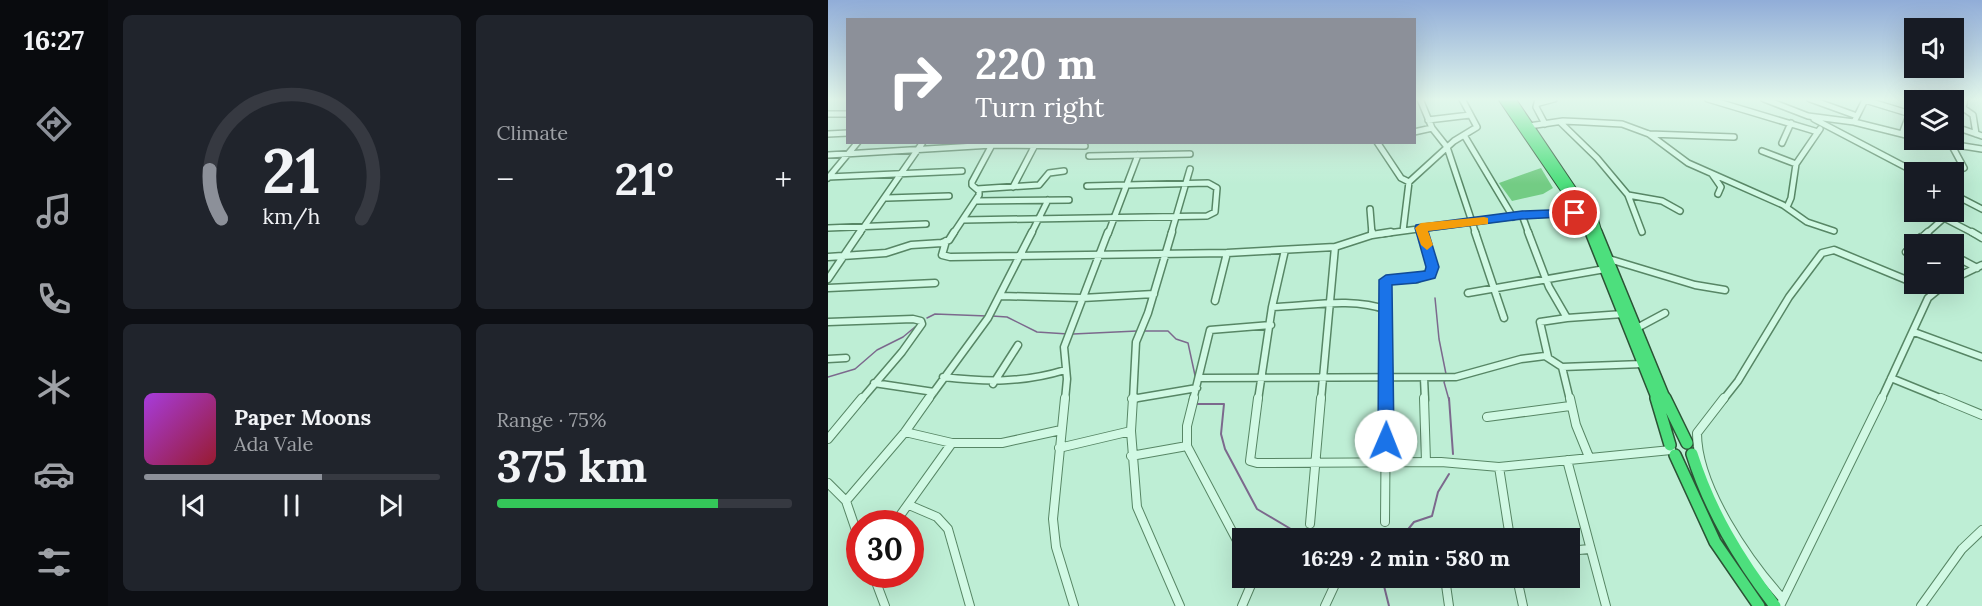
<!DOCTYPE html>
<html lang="en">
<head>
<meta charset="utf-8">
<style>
  body { margin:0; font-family:Lora,serif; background:#20242c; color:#f1f3f6; height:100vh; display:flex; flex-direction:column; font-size:22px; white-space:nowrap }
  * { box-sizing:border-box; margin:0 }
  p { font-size:20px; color:#9ea1a6 }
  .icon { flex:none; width:33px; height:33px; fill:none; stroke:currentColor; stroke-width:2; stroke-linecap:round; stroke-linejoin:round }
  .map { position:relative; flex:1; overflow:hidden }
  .details { display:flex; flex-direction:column; gap:15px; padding:15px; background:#0d0f14; width:720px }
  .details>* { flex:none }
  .top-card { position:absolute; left:18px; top:18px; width:570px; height:126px; border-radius:0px; box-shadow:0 6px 24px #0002; background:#8c9099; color:#fff; overflow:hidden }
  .fabs { position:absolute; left:1076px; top:18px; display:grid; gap:12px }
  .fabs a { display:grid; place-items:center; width:60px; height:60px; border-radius:0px; background:#171b24; box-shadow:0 6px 24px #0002; font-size:30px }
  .speed { position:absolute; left:18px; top:510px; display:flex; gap:12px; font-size:30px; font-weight:700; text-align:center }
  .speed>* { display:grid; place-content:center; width:78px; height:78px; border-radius:50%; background:#171b24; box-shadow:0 6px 24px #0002; line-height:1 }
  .speed .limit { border:9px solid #d22; background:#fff; color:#111 }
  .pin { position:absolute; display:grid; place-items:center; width:51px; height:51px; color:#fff; margin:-26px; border:3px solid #fff; border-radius:50%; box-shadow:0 2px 6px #0007 }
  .me { position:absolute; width:66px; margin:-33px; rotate:1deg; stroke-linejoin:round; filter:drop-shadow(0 0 4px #0008) }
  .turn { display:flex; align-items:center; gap:21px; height:126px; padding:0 30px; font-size:27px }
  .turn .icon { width:78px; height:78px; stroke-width:2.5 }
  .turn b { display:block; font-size:42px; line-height:51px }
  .big { font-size:45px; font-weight:700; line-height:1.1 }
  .details .widget { flex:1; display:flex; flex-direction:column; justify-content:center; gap:9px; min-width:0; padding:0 21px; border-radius:9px; background:#20242c }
  .details .dial { align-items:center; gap:0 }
  .dial svg { height:156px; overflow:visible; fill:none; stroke:#363941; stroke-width:7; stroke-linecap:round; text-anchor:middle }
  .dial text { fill:#f1f3f6; stroke:none }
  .song { display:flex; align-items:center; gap:18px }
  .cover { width:72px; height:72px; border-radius:9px; background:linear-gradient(135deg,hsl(280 70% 55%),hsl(350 70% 35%)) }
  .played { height:6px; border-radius:3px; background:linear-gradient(90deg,#8c9099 60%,#363941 60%) }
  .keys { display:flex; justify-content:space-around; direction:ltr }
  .heat { display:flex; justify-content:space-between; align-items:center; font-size:33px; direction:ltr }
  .charge { height:9px; border-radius:4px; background:linear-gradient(90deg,#34c759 75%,#363941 0) }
  .details .tiles { flex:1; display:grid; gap:15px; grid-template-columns:repeat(2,1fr) }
  .trip { position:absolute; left:404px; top:528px; width:348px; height:60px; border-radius:0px; background:#171b24; box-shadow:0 6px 24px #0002; font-weight:700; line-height:60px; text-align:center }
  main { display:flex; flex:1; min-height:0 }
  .tab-bar { display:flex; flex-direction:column; width:108px; justify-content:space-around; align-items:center; background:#090b0e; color:#9ea1a6 }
  .tab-bar .icon { width:42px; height:42px }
  .tab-bar .on { color:#8c9099 }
  .tab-bar b { font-size:27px; color:#f1f3f6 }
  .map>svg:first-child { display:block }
</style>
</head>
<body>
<main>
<nav class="tab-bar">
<b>16:27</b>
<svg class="icon on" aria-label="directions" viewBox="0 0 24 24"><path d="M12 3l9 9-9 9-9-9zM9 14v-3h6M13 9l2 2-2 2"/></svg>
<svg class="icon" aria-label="music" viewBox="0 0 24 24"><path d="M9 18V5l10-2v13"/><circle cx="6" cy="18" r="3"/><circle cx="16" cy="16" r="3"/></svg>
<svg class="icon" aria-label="phone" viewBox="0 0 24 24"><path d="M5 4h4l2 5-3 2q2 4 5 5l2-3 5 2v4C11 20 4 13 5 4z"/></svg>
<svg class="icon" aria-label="climate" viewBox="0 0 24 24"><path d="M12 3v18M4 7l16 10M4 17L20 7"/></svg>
<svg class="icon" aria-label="car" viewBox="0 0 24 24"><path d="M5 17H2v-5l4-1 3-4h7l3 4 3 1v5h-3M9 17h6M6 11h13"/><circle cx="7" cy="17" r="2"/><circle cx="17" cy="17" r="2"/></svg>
<svg class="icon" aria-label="filters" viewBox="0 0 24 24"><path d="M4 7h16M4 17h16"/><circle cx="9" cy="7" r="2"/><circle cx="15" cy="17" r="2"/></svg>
</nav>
<section class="details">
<div class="tiles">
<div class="widget dial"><svg viewBox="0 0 100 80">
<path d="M14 69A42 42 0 1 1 86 69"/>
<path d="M14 69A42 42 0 0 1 8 44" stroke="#8c9099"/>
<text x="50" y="56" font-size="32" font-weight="700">21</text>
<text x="50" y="72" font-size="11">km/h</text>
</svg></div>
<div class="widget"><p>Climate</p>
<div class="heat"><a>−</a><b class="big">21°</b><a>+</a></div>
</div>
<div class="widget">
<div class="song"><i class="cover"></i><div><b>Paper Moons</b><p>Ada Vale</p></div></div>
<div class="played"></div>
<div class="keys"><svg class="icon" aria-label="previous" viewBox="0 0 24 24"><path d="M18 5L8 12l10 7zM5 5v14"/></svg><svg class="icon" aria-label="pause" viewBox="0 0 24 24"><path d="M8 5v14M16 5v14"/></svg><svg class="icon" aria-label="next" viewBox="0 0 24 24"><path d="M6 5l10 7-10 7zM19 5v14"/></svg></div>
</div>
<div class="widget"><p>Range · 75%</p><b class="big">375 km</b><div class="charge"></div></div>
</div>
</section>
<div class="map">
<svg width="1154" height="606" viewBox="0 0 1154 606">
  <rect width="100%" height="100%" fill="#beeed5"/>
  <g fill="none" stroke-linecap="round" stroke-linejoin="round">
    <path stroke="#7c698d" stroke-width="1.5" d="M 607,298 L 611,339 L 618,374
      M 164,316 L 179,317 L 209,332 L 240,334
      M 99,318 L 107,314 L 159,316
      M 317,331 L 340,331 L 348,339 L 360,343 L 368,380
      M 245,334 L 309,331
      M 0,377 L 27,369 L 49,350 L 75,337 L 87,327
      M 618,379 L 616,382 L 621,400"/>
    <path stroke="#7c698d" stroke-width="2" d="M 621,398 L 625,454
      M 368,404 L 396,404 L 393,434 L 397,449 L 429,509 L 478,538
      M 573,538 L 586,522 L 604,516 L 610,492 L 621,474
      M 554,578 L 561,606"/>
  </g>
  <path fill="#73cc84" d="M 713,168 L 725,188 L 715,194 L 684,201 L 671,183 Z"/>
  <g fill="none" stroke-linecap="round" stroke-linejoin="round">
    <g stroke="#578665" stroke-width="8">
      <path id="minor-far2" d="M 592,99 L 604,128 L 619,147 L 648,234
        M 710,99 L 708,107 L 717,124
        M 880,99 L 990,132
        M 936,99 L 980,116 L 1026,122 L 1037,100 L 1086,115
        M 982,99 L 1029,116
        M 1106,99 L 1110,100
        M 1137,99 L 1135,108 L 1145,115 L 1148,134
        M 711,103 L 726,99
        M 1125,105 L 1135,108
        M 0,114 L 20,114
        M 986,119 L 1087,172
        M 600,120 L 642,115
        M 732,122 L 769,158 L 800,195 L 814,232
        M 1026,122 L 1086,137
        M 701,126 L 735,121 L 757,122 L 794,124 L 821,134 L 906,137
        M 1125,126 L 1154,136
        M 586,132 L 604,128
        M 0,134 L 20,133
        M 821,134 L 860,163 L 955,205 L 979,222 L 1006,231
        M 1074,134 L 1086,102
        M 636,135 L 685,217
        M 1097,140 L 1154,149
        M 549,142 L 573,178 L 581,182
        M 954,143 L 963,123
        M 1123,144 L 1136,168
        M 934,151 L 968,164 L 992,129
        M 0,155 L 164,145 L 257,146
        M 261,156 L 362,154
        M 884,174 L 893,187 L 890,194
        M 0,177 L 134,171
        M 0,178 L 30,142
        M 185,187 L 207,145
        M 149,189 L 211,185 L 221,173 L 236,171
        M 1125,194 L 1154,209
        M 800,195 L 834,201 L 852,211
        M 59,198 L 121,196
        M 148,201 L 241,200
        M 959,207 L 963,198 L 968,164
        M 542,209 L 544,234
        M 694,215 L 701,234
        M 135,220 L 379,216 L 387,212 L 389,188 L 380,183 L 259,186
        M 0,228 L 98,224
        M 593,228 L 594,234
        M 575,231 L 581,182 L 626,141 L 649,127 L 634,99
        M 31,234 L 95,142
        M 125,234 L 151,195 L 151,191 L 144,185 L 144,182 L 165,143
        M 203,234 L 220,200
        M 280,234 L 310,155
        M 343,234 L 362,169
        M 553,234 L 694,215 L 747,213
        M 1098,234 L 1116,218 L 1147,234"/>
    </g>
    <g stroke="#578665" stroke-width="9">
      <path id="minor-far1" d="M 544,232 L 544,235
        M 647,232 L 676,318
        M 700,232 L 721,287 L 739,318 L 795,314
        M 1144,232 L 1154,238
        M 1093,237 L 1106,244
        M 118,241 L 114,255 L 122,257 L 399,253 L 507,247 L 544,235 L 563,232
        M 1078,252 L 1100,232
        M 1125,255 L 1149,268
        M 0,257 L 58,253 L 83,245 L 114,243 L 121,240 L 126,232
        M 781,259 L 867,285 L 897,290
        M 0,279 L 32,232
        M 1125,279 L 1154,265
        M 1088,284 L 1105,291
        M 0,288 L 107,283
        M 640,293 L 777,269
        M 173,296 L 254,298 L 326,294
        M 387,301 L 399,253
        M 444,307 C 481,306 524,297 559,310 L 558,400
        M 559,310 L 558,280 L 589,279 L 604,271 L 594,232
        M 0,322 L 85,319 L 93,321 L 94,324 L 74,352 L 33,400
        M 809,328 L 837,313
        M 1086,332 L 1154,357
        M 720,357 L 712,322 L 739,318
        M 0,359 L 18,358
        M 734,367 L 742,400
        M 115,377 C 158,382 195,383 237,370
        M 371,378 L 628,377 L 693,359 L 717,356 L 734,367 L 815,364
        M 596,378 L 597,400
        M 1063,378 L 1117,400
        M 46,383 L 106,392
        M 165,384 L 190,345
        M 304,399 L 369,388
        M 100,400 L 160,318 L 204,232
        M 237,400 L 239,379 L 236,347 L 280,232
        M 305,400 L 308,342 L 320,313 L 344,232
        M 365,400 L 382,330 L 443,325
        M 430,400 L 444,307 L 457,250
        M 493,400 L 507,247
        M 895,400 L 910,381 L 961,297 L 994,253 L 1006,250 L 1086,283
        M 1053,400 L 1100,298 L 1117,284"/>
    </g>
    <g stroke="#578665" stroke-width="10">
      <path id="minor" d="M 237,398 L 225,519 L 228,547 L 246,606
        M 305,398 L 303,431 L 309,507 L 352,606
        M 366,398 L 359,426 L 359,446 L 414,550
        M 430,398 L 422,461 L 429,463 L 613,462 L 671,467 L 843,450
        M 596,398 L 598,462
        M 742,398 L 748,425 L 761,457
        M 896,398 L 869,433 C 869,487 920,560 955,599
        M 1113,398 L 1154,415
        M 304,399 L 307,398
        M 659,417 L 742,406
        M 77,432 L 124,443 L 174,443 L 233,430
        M 0,439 L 34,398
        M 231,448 L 303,431
        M 303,456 L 359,446
        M 739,460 L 778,606
        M 671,467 L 682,538
        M 0,483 L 18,501 L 32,542
        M 18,501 L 77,432 L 101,398
        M 81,505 L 109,517 L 120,529 L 142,606
        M 557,522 L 558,398
        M 66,524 L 124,443
        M 482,524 L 493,398
        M 741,551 L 761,549
        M 45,574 L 57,606
        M 617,578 L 621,606
        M 689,578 L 695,606
        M 414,606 L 426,578
        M 497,606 L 510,578
        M 952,606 L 1054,398
        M 1093,606 L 1134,549 L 1154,530"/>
    </g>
    <g stroke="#2b5335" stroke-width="10">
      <path id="highway-far2" d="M 675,99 L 742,197 L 747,211
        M 683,99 L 749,197 L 760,209
        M 764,213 L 770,234
        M 752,218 L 763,234"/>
    </g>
    <g stroke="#2b5335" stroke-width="12">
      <path id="highway-far1" d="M 762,232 L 829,400
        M 769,232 L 838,400"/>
    </g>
    <g stroke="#2b5335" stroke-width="14">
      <path id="highway" d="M 828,398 L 842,445
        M 837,398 L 859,443
        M 864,454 C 882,511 911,559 947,606
        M 847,455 L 887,542 L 931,606"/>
    </g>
    <use href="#minor-far2" stroke="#d1f9e4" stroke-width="5"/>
    <use href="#minor-far1" stroke="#d1f9e4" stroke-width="6"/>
    <use href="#minor" stroke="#d1f9e4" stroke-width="8"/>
    <use href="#highway-far2" stroke="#4ddf7d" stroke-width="8"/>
    <use href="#highway-far1" stroke="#4ddf7d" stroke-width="9"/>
    <use href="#highway" stroke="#4ddf7d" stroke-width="11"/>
  </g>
  <linearGradient id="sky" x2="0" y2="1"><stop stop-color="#91add8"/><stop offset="0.54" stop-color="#e2f7ec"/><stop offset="1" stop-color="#e2f7ec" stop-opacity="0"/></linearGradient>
  <rect width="1154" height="184" fill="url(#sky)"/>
  <path fill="#1a73e8" stroke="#114b97" stroke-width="1.5" d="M 747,209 L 751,210 L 751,216 L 694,219 L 600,231 L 611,267 L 607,278 L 588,283 L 564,285 L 566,441 L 564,446 L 558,448 L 553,446 L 550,441 L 551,280 L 558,275 L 597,271 L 598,267 L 587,228 L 588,225 L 694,211 Z"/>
  <path fill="#f59e0b" d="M 656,217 L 660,218 L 660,224 L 600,231 L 605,245 L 599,250 L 593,245 L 587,228 L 593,223 Z"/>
</svg>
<div class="fabs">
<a><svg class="icon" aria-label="sound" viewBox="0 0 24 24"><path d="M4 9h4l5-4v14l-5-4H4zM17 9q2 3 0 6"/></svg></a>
<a><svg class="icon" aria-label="layers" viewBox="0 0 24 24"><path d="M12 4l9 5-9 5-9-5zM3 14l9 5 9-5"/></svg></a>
<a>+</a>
<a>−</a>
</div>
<div class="speed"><div class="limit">30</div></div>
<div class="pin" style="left:747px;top:213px;background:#d93025"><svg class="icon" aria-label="arrive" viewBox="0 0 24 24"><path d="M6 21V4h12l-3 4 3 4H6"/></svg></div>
<svg class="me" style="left:558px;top:441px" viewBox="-20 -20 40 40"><circle r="19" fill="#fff"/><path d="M0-13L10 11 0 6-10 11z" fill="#1a73e8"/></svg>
<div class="trip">16:29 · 2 min · 580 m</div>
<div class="top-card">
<div class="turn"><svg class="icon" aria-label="right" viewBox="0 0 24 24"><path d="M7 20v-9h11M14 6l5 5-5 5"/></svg><div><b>220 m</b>Turn right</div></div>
</div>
</div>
</main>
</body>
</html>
